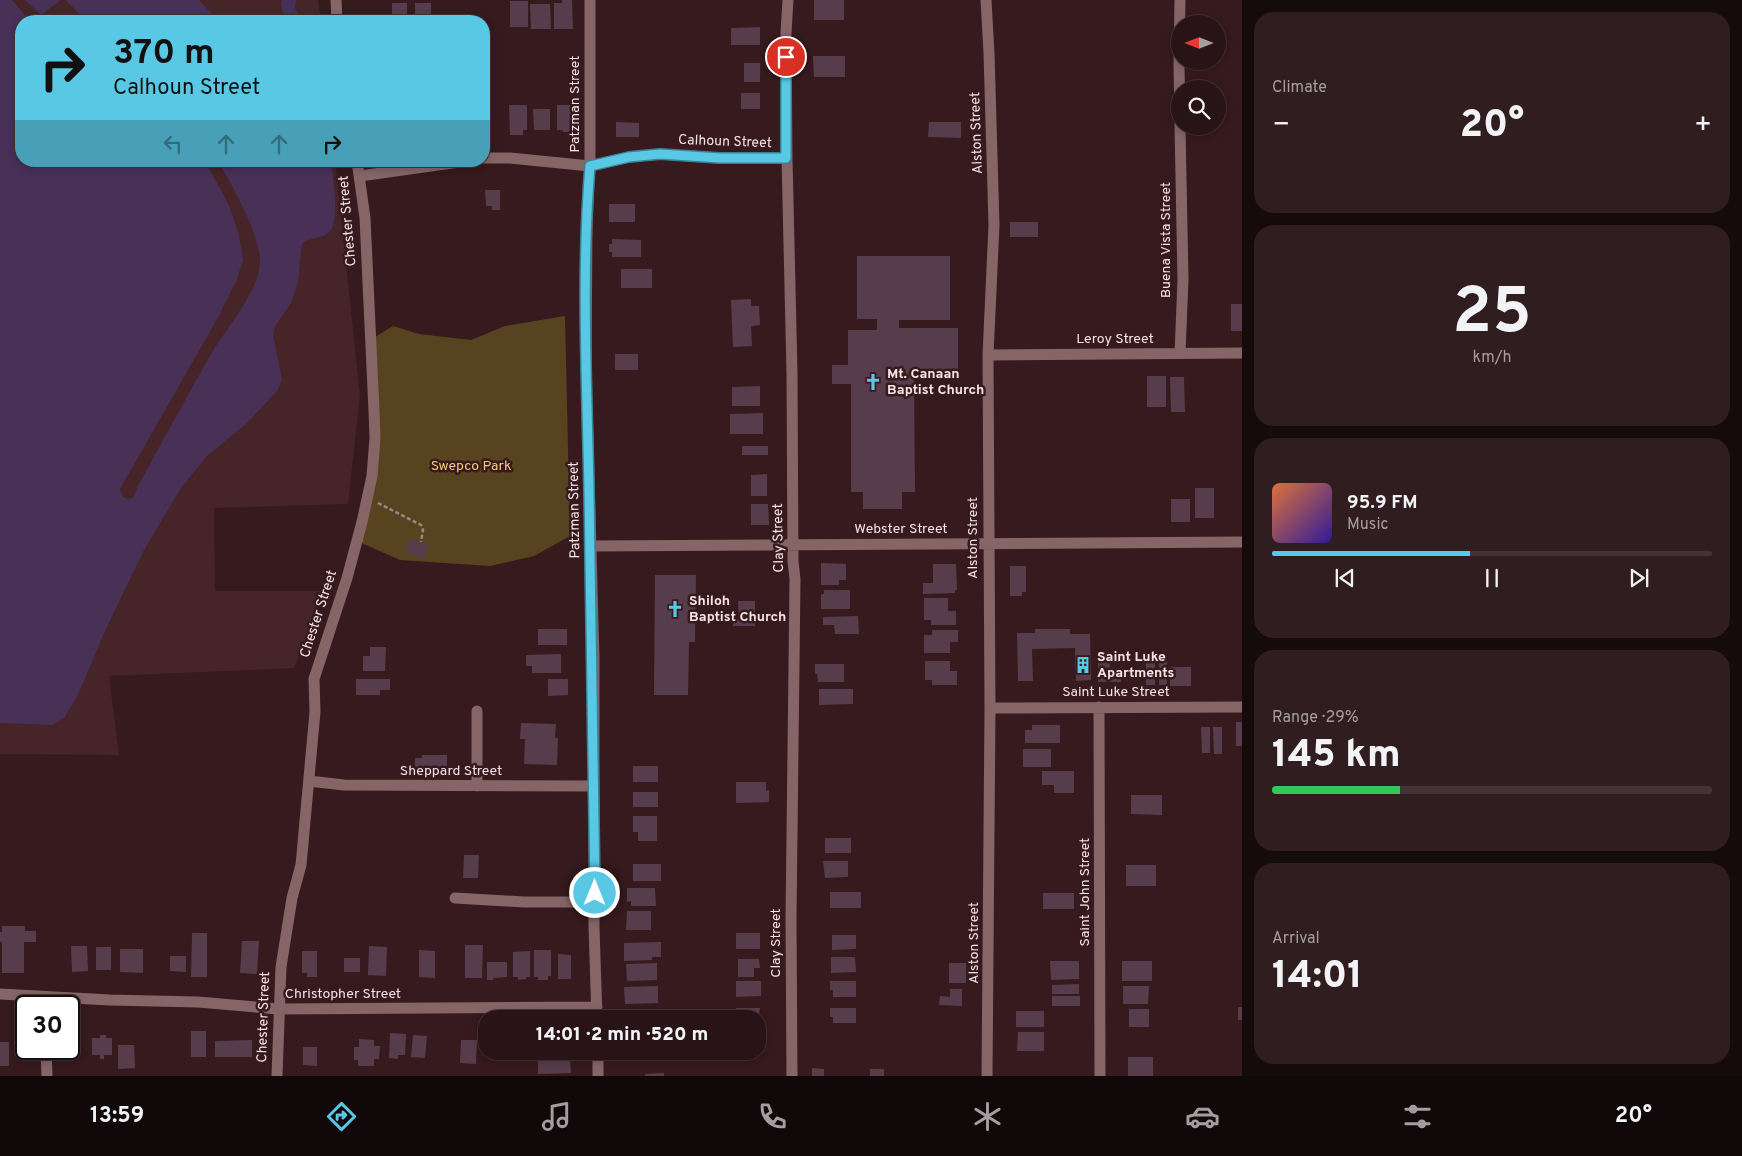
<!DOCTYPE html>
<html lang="en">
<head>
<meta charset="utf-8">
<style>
  body { margin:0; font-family:Overpass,sans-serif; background:#301d1f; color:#f1f3f6; height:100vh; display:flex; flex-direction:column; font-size:19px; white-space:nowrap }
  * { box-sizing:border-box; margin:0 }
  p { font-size:16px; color:#a59ea1 }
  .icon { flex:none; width:28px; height:28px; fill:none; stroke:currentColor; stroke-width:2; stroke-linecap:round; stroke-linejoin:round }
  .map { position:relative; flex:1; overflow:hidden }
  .side { display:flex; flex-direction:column; gap:12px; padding:12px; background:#160b0c; width:500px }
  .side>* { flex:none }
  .guide { position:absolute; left:15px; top:15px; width:475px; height:152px; border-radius:20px; box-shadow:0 2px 8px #0003,0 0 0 1px #443335; background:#59c8e5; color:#111; overflow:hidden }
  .needle { width:32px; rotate:270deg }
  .tools { position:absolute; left:1171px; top:15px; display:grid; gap:10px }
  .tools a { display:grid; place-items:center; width:55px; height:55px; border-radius:50%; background:#281416; box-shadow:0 2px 8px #0003,0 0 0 1px #443335; font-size:25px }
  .speed { position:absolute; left:15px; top:995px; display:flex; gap:10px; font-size:25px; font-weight:700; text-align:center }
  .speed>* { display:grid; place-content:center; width:65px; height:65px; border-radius:50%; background:#281416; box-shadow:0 2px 8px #0003,0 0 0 1px #443335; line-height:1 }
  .speed .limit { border:2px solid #111; border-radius:8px; background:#fff; color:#111 }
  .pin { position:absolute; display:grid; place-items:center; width:42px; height:42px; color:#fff; margin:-21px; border:2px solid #fff; border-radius:50%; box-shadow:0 1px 5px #0007 }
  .me { position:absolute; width:55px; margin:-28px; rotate:0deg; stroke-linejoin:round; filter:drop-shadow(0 0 4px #0008) }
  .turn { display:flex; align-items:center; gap:18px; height:105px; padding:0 15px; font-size:22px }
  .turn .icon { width:65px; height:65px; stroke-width:2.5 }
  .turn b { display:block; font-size:35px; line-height:42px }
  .lanes { display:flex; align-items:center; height:48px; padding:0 15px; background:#0003; justify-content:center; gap:25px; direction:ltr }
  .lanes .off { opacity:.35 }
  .big { font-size:38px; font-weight:800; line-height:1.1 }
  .side .card { flex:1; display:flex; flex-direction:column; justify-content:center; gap:8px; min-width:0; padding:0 18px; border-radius:20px; background:#301d1f }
  .side .dial { align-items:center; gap:0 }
  .dial b { font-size:65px; line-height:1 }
  .song { display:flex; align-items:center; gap:15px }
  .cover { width:60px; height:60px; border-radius:8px; background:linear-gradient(135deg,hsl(20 70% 55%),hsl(250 70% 35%)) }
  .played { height:5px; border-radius:2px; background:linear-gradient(90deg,#59c8e5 45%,#443335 45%) }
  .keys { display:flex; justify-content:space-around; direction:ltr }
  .heat { display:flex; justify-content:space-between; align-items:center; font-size:28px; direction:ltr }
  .charge { height:8px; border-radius:4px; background:linear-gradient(90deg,#34c759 29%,#443335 0) }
  .trip { position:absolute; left:478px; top:1010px; width:288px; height:50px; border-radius:20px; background:#281416; box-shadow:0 2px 8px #0003,0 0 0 1px #443335; font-weight:800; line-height:50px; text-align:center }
  .dock { display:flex; height:80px; justify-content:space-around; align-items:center; background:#100809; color:#a59ea1 }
  .dock .icon { width:35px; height:35px }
  .dock .selected { color:#59c8e5 }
  .dock b { font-size:22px; color:#f1f3f6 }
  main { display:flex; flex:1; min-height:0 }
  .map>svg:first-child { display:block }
</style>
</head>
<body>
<main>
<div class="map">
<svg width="1242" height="1076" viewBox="0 0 1242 1076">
  <rect width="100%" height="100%" fill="#361a1d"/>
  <path fill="#462427" d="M 0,0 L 318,0 L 321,21 L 21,21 L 21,161 L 335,161 L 360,395 L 348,504 L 214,508 L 215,591 L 326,591 L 294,668 L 109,676 L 119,755 L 0,754 Z"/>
  <path fill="#584320" d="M 565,316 L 570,536 L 534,556 L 490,566 L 400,560 L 357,541 L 372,476 L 370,340 L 393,326 L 419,334 L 471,340 L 505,326 Z"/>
  <path fill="#483057" d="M 0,0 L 12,0 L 30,21 L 21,21 L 21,161 L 205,161 L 229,205 L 239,235 L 243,260 L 237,279 L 216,321 L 120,489 L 123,497 L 127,499 L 133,498 L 138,486 C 163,440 188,394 214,349 C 228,327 248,303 257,278 C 259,273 260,264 260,259 C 257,229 233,187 218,161 L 331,161 C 332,177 342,224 327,234 C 319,239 310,237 302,244 L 298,282 L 291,303 L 275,326 L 273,335 L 282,379 L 278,390 L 247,423 L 207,456 L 181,488 L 144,550 L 105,631 L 77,697 L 64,718 L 52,725 L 0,723 Z
    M 25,0 L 61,0 L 41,15 Z
    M 66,0 L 199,0 L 219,21 L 85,21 Z
    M 282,0 L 296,0 L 295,8 L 302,21 L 285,21 L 281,5 Z"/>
  <path fill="#573d4c" d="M 562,0 L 572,0 L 573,29 L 554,29 L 554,3 L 562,3 Z
    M 814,0 L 844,0 L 844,20 L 814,20 Z
    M 510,1 L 528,1 L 528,27 L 510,27 Z
    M 392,3 L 407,3 L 407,21 L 392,21 Z
    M 415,3 L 431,3 L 431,21 L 415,21 Z
    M 530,4 L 550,4 L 551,29 L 531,29 Z
    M 760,27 L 760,45 L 731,45 L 731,28 Z
    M 813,56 L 845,56 L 845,77 L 814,77 Z
    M 744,63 L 760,63 L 760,82 L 744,82 Z
    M 741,93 L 760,93 L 760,109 L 741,109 Z
    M 509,105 L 527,105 L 527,130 L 523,130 L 523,135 L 510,135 Z
    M 557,105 L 575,105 L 576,132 L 563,132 L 563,130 L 557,130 Z
    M 533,109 L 550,109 L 550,130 L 534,130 Z
    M 616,122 L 639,123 L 639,137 L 616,137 Z
    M 929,122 L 961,122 L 961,138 L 928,137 Z
    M 485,190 L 500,190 L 500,210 L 492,210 L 492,206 L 486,206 Z
    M 609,204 L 635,204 L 635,222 L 609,222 Z
    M 1010,222 L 1038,222 L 1038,237 L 1010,237 Z
    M 612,239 L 641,240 L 641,257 L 612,257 L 612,252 L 609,252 L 609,244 L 612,244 Z
    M 857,256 L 950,256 L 950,320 L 899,320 L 899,328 L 958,328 L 958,380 L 914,380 L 915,492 L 902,492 L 902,509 L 863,509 L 863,492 L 851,492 L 851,384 L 832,384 L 832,365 L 848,365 L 848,330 L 877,330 L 877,319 L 857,319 Z
    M 621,269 L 652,269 L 652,288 L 621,288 Z
    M 751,299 L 751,306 L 759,306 L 760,325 L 751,326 L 752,346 L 733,347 L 731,300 Z
    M 1231,304 L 1242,304 L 1242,331 L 1231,331 Z
    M 615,354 L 638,354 L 638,370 L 615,370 Z
    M 1147,376 L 1166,376 L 1166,407 L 1147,407 Z
    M 1170,377 L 1184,377 L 1185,412 L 1171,412 Z
    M 760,386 L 760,406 L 732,406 L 732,387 Z
    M 763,413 L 763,434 L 730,434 L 730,414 Z
    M 742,446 L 768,446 L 768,455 L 742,455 Z
    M 767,474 L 767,496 L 751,496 L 751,475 Z
    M 1195,488 L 1214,488 L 1214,518 L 1195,518 Z
    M 1171,499 L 1190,499 L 1190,522 L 1171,522 Z
    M 751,504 L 768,504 L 769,525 L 751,525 Z
    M 411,538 L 429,546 L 423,559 L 405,551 Z
    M 821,563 L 846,564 L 846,580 L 839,580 L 839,585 L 821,585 Z
    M 933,564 L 956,564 L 957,590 L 955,590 L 955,593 L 923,594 L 923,583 L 933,583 Z
    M 1010,566 L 1026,566 L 1026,592 L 1022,592 L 1022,596 L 1010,596 Z
    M 655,575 L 696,575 L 695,642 L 689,642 L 688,695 L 654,695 Z
    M 824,590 L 850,590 L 850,609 L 821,609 L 821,594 L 824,594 Z
    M 924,598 L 948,598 L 948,611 L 956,611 L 956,625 L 931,625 L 931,620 L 924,620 Z
    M 738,601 L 755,601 L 755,626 L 733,626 L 733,619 L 739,619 Z
    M 858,616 L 859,634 L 835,634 L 834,625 L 823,625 L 823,617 Z
    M 538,629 L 567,629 L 567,645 L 538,645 Z
    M 1035,629 L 1070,629 L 1070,634 L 1090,634 L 1091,680 L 1076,681 L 1075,648 L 1032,649 L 1033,681 L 1018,681 L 1017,633 L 1035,633 Z
    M 932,630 L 958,630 L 958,642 L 950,642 L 950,653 L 924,653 L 924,635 L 932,635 Z
    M 370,647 L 386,647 L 385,671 L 363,671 L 363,656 L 370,656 Z
    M 561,654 L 561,673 L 532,673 L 532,666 L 526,666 L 526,655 Z
    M 1110,657 L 1110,669 L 1121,669 L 1121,682 L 1098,682 L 1098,658 Z
    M 1146,657 L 1155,657 L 1155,685 L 1146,685 Z
    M 1159,657 L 1167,657 L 1167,685 L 1159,685 Z
    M 925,661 L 950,661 L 950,671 L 957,671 L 957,685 L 932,685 L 932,680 L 925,680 Z
    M 815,664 L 844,664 L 844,682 L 818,682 L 817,674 L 815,674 Z
    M 1170,667 L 1191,667 L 1191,686 L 1170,686 Z
    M 356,679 L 390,679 L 390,690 L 380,690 L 380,695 L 356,695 Z
    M 548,679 L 568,679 L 568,695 L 548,696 Z
    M 819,689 L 853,689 L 853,704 L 819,705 Z
    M 1236,722 L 1242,722 L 1242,746 L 1236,746 Z
    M 521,723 L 556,724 L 555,738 L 558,738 L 557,765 L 524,764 L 525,739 L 520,739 Z
    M 1032,725 L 1060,725 L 1060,743 L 1025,743 L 1025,730 L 1032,730 Z
    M 1201,727 L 1210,727 L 1210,753 L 1202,753 Z
    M 1213,727 L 1222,727 L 1222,754 L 1214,754 Z
    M 1023,749 L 1051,749 L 1051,767 L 1023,767 Z
    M 422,755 L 447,755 L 447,770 L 415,770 L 415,758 L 422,758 Z
    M 633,766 L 658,766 L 658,782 L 633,782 Z
    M 1042,771 L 1074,771 L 1074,793 L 1054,793 L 1054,785 L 1042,785 Z
    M 736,782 L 766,782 L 766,791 L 769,790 L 769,802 L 736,803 Z
    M 633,792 L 658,792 L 658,807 L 633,807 Z
    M 1131,795 L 1162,795 L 1162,815 L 1131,814 Z
    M 633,816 L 657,816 L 657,841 L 638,841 L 638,832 L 633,832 Z
    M 825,838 L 851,838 L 851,853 L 825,853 Z
    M 464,855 L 479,855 L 478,878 L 463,878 Z
    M 823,861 L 848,861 L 848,877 L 825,878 Z
    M 633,864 L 661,864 L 661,881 L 633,881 Z
    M 1126,865 L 1156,865 L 1156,886 L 1126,886 Z
    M 627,888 L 655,888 L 656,906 L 631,906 L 631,901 L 627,902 Z
    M 830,892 L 861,892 L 861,908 L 830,908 Z
    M 1043,893 L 1074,893 L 1074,909 L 1043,909 Z
    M 627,911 L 651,911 L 651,930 L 626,930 Z
    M 2,926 L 25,926 L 25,931 L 36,931 L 36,942 L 24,942 L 24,973 L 2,973 L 2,942 L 0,942 L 0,932 L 2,932 Z
    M 192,933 L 207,933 L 207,977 L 191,977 Z
    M 736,933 L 760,933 L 760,949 L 736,949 Z
    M 832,935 L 856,935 L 856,949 L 832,950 Z
    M 242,941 L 259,941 L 257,974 L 240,973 Z
    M 661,942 L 661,957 L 652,957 L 652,960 L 624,961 L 624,943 Z
    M 465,945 L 483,945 L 482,978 L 465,978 Z
    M 71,946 L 87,946 L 88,971 L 72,972 Z
    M 369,946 L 387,947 L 386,976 L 368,975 Z
    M 96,947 L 111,947 L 111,970 L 96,970 Z
    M 120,949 L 143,949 L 143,973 L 120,972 Z
    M 419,950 L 435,951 L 435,978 L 419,977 Z
    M 534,950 L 551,950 L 551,976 L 548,976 L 548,980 L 538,980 L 538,977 L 534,977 Z
    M 302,951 L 317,951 L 317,977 L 307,977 L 307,973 L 302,973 Z
    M 530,951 L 530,977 L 526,977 L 526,979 L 518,980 L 518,977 L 513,977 L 513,952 Z
    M 558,954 L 571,955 L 571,979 L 558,979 Z
    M 170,956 L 186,956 L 186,972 L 170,971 Z
    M 831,957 L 855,957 L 856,972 L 831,973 Z
    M 344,958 L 360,958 L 360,972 L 344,972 Z
    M 738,959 L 759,959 L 760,968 L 754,968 L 754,977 L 738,977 Z
    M 1050,961 L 1079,961 L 1079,979 L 1051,980 Z
    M 1122,961 L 1152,961 L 1152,981 L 1122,981 Z
    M 487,962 L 507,962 L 507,977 L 493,978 L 493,980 L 487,980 Z
    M 657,963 L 657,980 L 627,981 L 626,964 Z
    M 949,963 L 966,963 L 966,983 L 949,983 Z
    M 736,981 L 761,981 L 761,996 L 736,997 Z
    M 830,981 L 856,981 L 856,997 L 833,997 L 833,990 L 830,990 Z
    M 1079,984 L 1079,994 L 1052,994 L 1052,985 Z
    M 658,986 L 658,1003 L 625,1004 L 624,987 Z
    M 1123,986 L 1149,986 L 1148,1004 L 1123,1004 Z
    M 950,989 L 962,989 L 962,1006 L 939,1005 L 940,996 L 950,997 Z
    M 1052,996 L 1080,996 L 1080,1006 L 1052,1006 Z
    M 1238,1007 L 1242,1007 L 1242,1020 L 1238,1020 Z
    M 736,1008 L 760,1008 L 758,1022 L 756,1022 L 756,1019 L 736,1019 Z
    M 830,1008 L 856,1008 L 856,1023 L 833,1023 L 833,1017 L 830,1017 Z
    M 1129,1009 L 1149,1009 L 1149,1027 L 1129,1027 Z
    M 1016,1011 L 1044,1011 L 1044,1027 L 1016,1027 Z
    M 191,1031 L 206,1031 L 206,1057 L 191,1057 Z
    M 1018,1032 L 1044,1032 L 1044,1051 L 1017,1051 Z
    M 390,1033 L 406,1034 L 405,1055 L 398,1055 L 398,1059 L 389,1058 Z
    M 100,1035 L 106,1035 L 106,1038 L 112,1038 L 112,1055 L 104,1055 L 104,1059 L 100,1059 L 100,1055 L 92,1055 L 92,1038 L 100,1038 Z
    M 413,1035 L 427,1036 L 425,1058 L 411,1057 Z
    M 359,1039 L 374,1040 L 374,1046 L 380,1046 L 379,1059 L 374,1059 L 374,1066 L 358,1066 L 358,1060 L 354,1060 L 354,1047 L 359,1047 Z
    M 252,1040 L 252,1057 L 215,1057 L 215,1041 Z
    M 461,1040 L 477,1040 L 476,1064 L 460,1063 Z
    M 0,1042 L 9,1042 L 9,1066 L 0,1066 Z
    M 118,1045 L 134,1045 L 135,1068 L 118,1069 Z
    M 303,1047 L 317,1047 L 317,1066 L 303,1065 Z
    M 570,1057 L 571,1073 L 538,1074 L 538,1058 Z
    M 1128,1057 L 1153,1057 L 1153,1076 L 1128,1076 Z
    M 812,1068 L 824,1069 L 824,1076 L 812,1076 Z
    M 870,1069 L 884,1069 L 884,1076 L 870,1076 Z
    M 664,1073 L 664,1076 L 645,1076 L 645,1074 Z"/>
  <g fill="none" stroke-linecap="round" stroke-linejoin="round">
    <path stroke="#9e8789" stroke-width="2.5" stroke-dasharray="4 2.5" stroke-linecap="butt" d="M 378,503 L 421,525 L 423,530 L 421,542"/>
    <path stroke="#866567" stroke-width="11" d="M 336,0 L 337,21
      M 590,0 L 590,161 L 587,226 L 586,367 L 594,659 L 594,927 L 597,1019
      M 788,0 L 786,33 L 787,158 L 792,373 L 793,561 L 795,579 L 791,920 L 792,1076
      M 986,0 L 989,53 L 994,225 L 988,355 L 990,708 L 987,1076
      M 1180,0 L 1179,65 L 1180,125
      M 484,158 L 510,158 L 590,166 L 629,157 L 660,154 L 720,158 L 787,158
      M 360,176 L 466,161
      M 1180,353 L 1183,280 L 1180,126
      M 988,355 L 1242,353
      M 591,546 L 1242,542
      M 1099,707 L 1100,1076
      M 990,708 L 1242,707
      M 477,711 L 477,786
      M 309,781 L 344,785 L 594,786
      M 455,898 L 524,902 L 594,902
      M 0,994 L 110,1000 L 198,1002 L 278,1009 L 597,1007
      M 46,1049 L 47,1076
      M 598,1051 L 598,1076
      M 277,1076 L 281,967 L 292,898 L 301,865 L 315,712 L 314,679 L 347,578 L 362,522 L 372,476 L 375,438 L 374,411 L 365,218 L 357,161"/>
  </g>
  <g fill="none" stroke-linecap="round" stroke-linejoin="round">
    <g stroke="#3a8295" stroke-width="12">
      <path id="route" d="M 595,893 C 594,759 592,625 589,492 C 587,383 581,274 590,166 L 629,157 L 660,154 L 720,158 L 786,158 L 786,57"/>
    </g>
    <use href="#route" stroke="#59c8e5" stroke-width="9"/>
  </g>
  <defs>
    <g id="church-bare" transform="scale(1.35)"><path d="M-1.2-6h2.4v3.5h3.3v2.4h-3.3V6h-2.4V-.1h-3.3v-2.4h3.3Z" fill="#59c8e5" stroke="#361a1d" stroke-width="2.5" paint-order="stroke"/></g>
    <g id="building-bare" transform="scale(1.35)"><path d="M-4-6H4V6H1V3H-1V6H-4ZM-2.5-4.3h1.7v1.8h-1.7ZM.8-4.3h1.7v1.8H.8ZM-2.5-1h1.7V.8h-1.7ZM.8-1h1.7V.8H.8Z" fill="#59c8e5" stroke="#361a1d" stroke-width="2.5" paint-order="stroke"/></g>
  </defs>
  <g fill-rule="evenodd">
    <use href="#church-bare" x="873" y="382"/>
    <use href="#church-bare" x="675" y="609"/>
    <use href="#building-bare" x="1083" y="665"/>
  </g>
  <g text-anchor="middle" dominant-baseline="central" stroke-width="5" stroke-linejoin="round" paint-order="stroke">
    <g font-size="14" fill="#f6e3e3" stroke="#361a1d">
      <text transform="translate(575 104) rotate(-90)">Patzman Street</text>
      <text transform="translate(977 133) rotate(-92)">Alston Street</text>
      <text transform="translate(725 142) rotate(2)">Calhoun Street</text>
      <text transform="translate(348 221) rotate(-95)">Chester Street</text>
      <text transform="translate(1166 240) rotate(-90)">Buena Vista Street</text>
      <text x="1115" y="339">Leroy Street</text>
      <text transform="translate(575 510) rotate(-91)">Patzman Street</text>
      <text x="901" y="529">Webster Street</text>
      <text transform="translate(779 538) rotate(-91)">Clay Street</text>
      <text transform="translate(973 538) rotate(-90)">Alston Street</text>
      <text transform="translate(319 614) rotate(-72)">Chester Street</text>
      <text x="1116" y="692">Saint Luke Street</text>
      <text x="451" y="771">Sheppard Street</text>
      <text transform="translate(1085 892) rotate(-90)">Saint John Street</text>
      <text transform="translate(776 943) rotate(-90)">Clay Street</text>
      <text transform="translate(974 943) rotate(-90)">Alston Street</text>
      <text x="343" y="994">Christopher Street</text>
      <text transform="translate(264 1017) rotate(-88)">Chester Street</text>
    </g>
    <g font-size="14" font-weight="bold" fill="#f6e3e3" stroke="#361a1d" text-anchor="start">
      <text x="887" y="374">Mt. Canaan<tspan x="887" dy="16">Baptist Church</tspan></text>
      <text x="689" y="601">Shiloh<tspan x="689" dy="16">Baptist Church</tspan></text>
      <text x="1097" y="657">Saint Luke<tspan x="1097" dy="16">Apartments</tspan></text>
    </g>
    <g font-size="14" fill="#f5c882" stroke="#361a1d">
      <text x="471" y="466">Swepco Park</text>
    </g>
  </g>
</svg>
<div class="tools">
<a><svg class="needle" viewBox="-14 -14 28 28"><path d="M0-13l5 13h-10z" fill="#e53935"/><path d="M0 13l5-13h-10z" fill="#a59ea1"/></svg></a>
<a><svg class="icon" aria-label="search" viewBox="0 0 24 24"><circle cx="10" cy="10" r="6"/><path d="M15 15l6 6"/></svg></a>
</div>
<div class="speed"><div class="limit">30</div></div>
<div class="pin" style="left:786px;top:57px;background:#d93025"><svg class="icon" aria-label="arrive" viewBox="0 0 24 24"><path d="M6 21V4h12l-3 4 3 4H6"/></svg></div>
<svg class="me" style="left:595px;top:893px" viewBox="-20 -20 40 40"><circle r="17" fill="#59c8e5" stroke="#fff" stroke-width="3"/><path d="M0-11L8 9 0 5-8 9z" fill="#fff"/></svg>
<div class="trip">14:01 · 2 min · 520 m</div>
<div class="guide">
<div class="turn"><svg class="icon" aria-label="right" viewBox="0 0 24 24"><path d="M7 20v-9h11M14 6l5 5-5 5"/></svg><div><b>370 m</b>Calhoun Street</div></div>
<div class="lanes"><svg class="icon off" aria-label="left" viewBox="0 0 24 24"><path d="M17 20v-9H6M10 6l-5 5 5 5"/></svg><svg class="icon off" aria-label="ahead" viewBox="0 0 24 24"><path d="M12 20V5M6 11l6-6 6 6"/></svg><svg class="icon off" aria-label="ahead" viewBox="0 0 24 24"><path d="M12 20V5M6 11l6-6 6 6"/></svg><svg class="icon" aria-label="right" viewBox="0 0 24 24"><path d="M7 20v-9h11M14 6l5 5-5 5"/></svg></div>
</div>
</div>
<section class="side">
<div class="card"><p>Climate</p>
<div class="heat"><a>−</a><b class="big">20°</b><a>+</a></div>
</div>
<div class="card dial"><b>25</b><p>km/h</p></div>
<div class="card">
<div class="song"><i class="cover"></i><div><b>95.9 FM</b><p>Music</p></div></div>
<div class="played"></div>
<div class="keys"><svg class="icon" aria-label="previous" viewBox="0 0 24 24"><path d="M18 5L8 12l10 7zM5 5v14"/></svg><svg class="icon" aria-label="pause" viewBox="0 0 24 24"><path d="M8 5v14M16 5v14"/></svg><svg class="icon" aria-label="next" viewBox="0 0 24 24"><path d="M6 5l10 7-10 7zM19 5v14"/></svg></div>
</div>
<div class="card"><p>Range · 29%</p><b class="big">145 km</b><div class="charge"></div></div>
<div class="card"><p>Arrival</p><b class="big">14:01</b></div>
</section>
</main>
<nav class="dock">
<b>13:59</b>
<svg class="icon selected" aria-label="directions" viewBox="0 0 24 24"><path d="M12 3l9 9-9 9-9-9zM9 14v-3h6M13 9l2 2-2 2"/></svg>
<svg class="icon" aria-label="music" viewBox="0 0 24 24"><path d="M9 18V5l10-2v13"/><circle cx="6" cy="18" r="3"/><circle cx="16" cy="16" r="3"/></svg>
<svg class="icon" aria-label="phone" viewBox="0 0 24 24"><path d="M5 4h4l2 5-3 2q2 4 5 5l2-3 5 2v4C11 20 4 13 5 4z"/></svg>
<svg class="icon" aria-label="climate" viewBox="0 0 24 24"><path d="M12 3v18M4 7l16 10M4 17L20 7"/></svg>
<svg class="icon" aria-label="car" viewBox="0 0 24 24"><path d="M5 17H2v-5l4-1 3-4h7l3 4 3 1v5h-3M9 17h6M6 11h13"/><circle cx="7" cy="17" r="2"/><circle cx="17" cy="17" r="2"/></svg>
<svg class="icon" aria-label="filters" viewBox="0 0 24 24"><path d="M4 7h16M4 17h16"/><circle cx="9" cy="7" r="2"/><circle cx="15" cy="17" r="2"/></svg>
<b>20°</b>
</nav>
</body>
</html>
